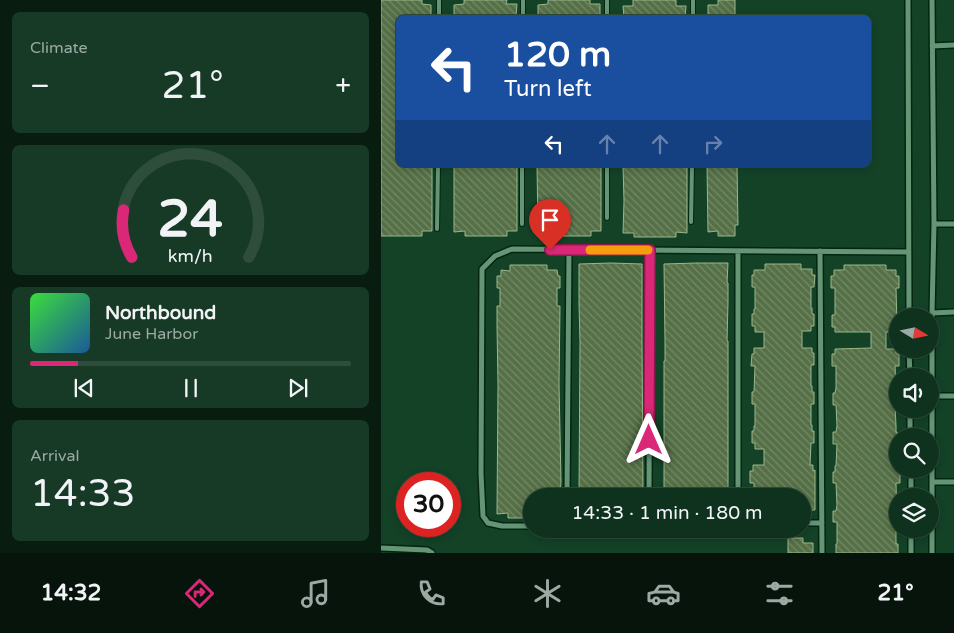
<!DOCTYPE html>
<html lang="en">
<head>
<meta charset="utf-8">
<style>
  body { margin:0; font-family:"Varela Round",sans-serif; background:#173a26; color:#f1f3f6; height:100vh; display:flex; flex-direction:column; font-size:19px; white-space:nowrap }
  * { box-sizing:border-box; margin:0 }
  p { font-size:16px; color:#9baaa4 }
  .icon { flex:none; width:28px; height:28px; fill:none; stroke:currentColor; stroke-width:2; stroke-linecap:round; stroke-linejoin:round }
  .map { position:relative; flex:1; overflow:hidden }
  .details { display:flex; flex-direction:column; gap:12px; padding:12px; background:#081c10; width:381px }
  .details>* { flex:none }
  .top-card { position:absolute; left:15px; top:15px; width:475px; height:152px; border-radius:8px; box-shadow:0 2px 8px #0003,0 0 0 1px #2e4d3b; background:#1a4fa0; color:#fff; overflow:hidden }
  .needle { width:32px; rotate:100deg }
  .buttons { position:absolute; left:508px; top:308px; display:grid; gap:10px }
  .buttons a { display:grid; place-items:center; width:50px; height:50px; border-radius:50%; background:#0e321d; box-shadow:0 2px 8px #0003,0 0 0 1px #2e4d3b; font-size:25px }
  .speed { position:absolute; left:15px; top:472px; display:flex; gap:10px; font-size:25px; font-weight:700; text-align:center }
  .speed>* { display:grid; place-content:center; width:65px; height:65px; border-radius:50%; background:#0e321d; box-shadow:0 2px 8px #0003,0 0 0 1px #2e4d3b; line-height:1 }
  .speed .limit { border:8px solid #d22; background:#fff; color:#111 }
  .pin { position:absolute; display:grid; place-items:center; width:42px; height:42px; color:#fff; margin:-51px -21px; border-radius:50% 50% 50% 0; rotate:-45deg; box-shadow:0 0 5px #0007 }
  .pin .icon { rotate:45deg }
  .me { position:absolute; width:55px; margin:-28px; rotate:0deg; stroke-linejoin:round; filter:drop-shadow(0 0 4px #0008) }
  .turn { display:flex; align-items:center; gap:18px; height:105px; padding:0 25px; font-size:22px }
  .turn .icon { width:65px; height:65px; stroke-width:2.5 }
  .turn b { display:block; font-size:35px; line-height:42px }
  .lanes { display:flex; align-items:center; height:48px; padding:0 25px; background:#0003; justify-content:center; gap:25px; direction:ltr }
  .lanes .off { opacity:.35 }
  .big { font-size:38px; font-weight:600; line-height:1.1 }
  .details .tile { flex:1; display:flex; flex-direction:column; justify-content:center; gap:8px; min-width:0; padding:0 18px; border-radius:8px; background:#173a26 }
  .details .dial { align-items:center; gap:0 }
  .dial svg { height:130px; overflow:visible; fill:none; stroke:#2e4d3b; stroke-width:7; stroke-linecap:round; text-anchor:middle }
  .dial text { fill:#f1f3f6; stroke:none }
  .song { display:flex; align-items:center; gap:15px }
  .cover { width:60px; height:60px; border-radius:8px; background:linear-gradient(135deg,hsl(120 70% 55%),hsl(210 70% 35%)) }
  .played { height:5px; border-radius:2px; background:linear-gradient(90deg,#db2777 15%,#2e4d3b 15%) }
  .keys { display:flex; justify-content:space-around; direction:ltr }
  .heat { display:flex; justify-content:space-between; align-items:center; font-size:28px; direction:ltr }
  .trip { position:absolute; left:142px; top:488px; width:288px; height:50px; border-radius:25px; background:#0e321d; box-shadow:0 2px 8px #0003,0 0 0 1px #2e4d3b; font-weight:600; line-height:50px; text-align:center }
  .dock { display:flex; height:80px; justify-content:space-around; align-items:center; background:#06140c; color:#9baaa4 }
  .dock .icon { width:35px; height:35px }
  .dock .selected { color:#db2777 }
  .dock b { font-size:22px; color:#f1f3f6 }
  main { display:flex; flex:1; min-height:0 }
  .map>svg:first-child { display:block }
</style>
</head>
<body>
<main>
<section class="details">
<div class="tile"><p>Climate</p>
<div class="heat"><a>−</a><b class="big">21°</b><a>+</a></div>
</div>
<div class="tile dial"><svg viewBox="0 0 100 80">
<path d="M14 69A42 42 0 1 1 86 69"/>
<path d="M14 69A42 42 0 0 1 9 40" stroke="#db2777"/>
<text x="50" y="56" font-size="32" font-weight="700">24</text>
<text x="50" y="72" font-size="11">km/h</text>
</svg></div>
<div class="tile">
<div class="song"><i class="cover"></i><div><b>Northbound</b><p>June Harbor</p></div></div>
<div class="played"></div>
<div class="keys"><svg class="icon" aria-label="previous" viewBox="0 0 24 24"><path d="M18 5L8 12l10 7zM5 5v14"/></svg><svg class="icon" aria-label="pause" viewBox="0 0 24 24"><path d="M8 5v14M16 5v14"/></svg><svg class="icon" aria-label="next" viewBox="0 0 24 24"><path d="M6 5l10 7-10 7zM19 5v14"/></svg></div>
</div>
<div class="tile"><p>Arrival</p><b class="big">14:33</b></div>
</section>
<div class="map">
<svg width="573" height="553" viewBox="0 0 573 553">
  <defs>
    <pattern id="building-back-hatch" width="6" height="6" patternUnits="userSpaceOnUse" patternTransform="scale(1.25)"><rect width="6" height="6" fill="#556f46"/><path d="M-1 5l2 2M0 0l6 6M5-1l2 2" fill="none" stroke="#748a68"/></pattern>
  </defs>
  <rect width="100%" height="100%" fill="#134227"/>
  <path fill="url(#building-back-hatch)" stroke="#9bb78b" d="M 0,0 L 41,0 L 41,4 L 50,5 L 50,16 L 18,18 L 18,165 L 51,165 L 51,231 L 41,231 L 41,236 L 0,236 Z
    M 83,0 L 126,0 L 125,4 L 136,4 L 135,16 L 125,16 L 125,18 L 73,16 L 73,5 L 83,4 Z
    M 167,0 L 209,0 L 209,4 L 219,4 L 219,16 L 209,16 L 209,18 L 167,18 L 167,16 L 157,16 L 157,5 L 167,4 Z
    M 252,0 L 295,0 L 295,6 L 305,6 L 304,18 L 243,18 L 242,6 L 252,6 Z
    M 337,0 L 354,0 L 354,18 L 327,17 L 327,5 L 337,5 Z
    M 73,165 L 136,165 L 136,231 L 126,231 L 126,236 L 84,236 L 84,231 L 73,232 Z
    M 156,165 L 220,165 L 220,231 L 210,231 L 210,236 L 167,236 L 167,231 L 157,231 Z
    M 242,165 L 306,165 L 306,233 L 295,232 L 295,237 L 253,237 L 253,233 L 242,233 L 243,201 Z
    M 326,165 L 356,165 L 357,225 L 354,225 L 354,236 L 337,236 L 337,231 L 327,232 Z
    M 230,263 L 261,264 L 261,342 L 262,491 L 252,491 L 252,496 L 209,496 L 209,491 L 198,491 L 199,342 L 198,304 L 198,264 Z
    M 315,263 L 347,263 L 346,283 L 347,283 L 347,302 L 346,341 L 347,341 L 347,490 L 337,490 L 337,495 L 294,495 L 294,490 L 283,491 L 283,361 L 284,361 L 284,342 L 283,264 Z
    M 384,264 L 420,264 L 420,269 L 431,269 L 431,275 L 434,275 L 433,287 L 430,287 L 430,308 L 431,308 L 431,314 L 433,314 L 433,326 L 430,326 L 430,331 L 421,331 L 421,348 L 431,348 L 431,353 L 433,353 L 433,365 L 430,365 L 430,386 L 431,386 L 431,392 L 433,392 L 433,404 L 430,404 L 430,425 L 431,425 L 431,431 L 433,431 L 433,443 L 430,443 L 429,465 L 432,465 L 432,471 L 434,470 L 434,510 L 421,510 L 421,494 L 382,494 L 382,489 L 373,489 L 373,483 L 369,483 L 369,471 L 372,471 L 372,465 L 383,465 L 383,449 L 374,449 L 374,443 L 371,443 L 371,431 L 373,431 L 373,426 L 374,426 L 374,404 L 371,404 L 371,392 L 373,392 L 374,366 L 370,366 L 371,354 L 373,354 L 373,348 L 383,348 L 383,332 L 374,332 L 374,326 L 371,326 L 371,314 L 373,314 L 373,309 L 374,309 L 374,287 L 371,287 L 371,275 L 373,275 L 373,270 L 384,270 Z
    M 129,265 L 166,265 L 166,270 L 176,270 L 177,276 L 179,276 L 179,288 L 176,288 L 176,306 L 179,306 L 178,384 L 180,482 L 179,494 L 169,494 L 169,496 L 151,496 L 151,507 L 143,507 L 144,518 L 127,518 L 127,513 L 116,514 L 117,384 L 116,326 L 116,306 L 119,306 L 119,288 L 116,288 L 116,276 L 120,276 L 120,270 L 129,271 Z
    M 463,265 L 505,265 L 505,270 L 515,270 L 515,276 L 518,276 L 518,288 L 515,288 L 516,326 L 514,326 L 515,332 L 505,332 L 505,349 L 515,349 L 515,354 L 518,354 L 518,366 L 514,366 L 515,387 L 515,393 L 516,393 L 516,405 L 514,405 L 515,426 L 515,432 L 516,432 L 516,444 L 515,444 L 514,466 L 516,466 L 516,471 L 519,471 L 519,483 L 515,483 L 516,522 L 515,522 L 515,544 L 517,544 L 517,553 L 455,553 L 455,544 L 456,544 L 456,522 L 452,522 L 452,511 L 455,511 L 456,505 L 455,483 L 452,483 L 452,472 L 454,472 L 454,466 L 455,466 L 456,444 L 452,444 L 452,432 L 455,432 L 456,426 L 455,405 L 452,405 L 452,393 L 454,393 L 455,388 L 455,366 L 451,366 L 451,354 L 454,354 L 454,349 L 490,348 L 490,332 L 454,332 L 454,327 L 451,327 L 451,315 L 454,315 L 454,288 L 450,288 L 450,276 L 453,276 L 453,270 L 463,270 Z
    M 407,538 L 422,538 L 422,543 L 432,543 L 432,553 L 407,553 Z"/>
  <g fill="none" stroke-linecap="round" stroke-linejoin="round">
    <g stroke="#032612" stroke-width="6">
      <path id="service" d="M 58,18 L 58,0
        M 142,18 L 142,0
        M 226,18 L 226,0
        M 312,18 L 312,0
        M 226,218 L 226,165
        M 310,222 L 311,165
        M 141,224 L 141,165
        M 56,229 L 57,165"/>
    </g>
    <g stroke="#032612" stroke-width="8">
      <path id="minor" d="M 527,0 L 528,316
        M 551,46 L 573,45
        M 553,224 L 573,224
        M 439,251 L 441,553
        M 551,313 L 573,312
        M 528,349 L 529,376
        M 551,396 L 573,396
        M 529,409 L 529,436
        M 530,469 L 530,496
        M 551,482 L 573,482
        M 186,496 L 188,250
        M 268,496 L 269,250
        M 357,496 L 357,251
        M 421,523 L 441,523
        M 151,526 L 121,526 L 107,523 L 102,516 L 100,473 L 101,269 L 114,256 L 131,249 L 528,252
        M 530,529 L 530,553
        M 0,548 L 46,550 L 51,553
        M 551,553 L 551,313 L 553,224 L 551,0"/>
    </g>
    <use href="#service" stroke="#669576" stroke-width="4"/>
    <use href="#minor" stroke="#669576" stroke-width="5"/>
  </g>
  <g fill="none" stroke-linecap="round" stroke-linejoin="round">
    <g stroke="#8e194d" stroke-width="12">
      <path id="route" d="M 169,250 L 269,250 L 268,440"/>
    </g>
    <use href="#route" stroke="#db2777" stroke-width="9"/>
    <path stroke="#f59e0b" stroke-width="9" d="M 209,250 L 267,250"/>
  </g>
</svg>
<div class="buttons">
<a><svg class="needle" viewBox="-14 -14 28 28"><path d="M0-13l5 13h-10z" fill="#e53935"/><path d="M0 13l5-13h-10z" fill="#9baaa4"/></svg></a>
<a><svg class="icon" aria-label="sound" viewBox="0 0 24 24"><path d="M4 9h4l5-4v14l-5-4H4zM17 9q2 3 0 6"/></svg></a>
<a><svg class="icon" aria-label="search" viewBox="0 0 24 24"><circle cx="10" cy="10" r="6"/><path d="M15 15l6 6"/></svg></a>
<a><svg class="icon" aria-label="layers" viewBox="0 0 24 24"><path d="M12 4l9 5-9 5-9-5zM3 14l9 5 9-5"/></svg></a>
</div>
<div class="speed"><div class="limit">30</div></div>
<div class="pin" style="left:169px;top:250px;background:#d93025"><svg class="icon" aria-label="arrive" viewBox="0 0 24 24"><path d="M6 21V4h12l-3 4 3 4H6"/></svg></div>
<svg class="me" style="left:268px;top:440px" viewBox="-20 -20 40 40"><path d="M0-17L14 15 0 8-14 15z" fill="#db2777" stroke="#fff" stroke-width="4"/></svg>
<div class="trip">14:33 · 1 min · 180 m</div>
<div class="top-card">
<div class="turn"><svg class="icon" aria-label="left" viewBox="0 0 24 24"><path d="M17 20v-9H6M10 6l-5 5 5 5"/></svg><div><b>120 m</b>Turn left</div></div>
<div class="lanes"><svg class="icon" aria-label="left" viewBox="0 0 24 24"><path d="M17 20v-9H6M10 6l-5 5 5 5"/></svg><svg class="icon off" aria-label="ahead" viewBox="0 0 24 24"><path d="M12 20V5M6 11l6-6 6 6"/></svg><svg class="icon off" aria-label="ahead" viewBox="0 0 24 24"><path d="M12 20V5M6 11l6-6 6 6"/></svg><svg class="icon off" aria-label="right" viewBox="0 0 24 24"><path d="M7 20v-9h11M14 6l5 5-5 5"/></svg></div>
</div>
</div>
</main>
<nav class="dock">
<b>14:32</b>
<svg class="icon selected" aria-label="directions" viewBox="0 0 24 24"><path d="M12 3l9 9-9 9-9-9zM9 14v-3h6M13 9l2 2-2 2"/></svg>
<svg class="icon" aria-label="music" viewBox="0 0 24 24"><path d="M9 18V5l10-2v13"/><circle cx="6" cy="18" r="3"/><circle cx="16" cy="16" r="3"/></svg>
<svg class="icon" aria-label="phone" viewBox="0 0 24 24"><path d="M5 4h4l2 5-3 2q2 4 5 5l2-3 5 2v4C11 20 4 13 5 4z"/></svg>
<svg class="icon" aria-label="climate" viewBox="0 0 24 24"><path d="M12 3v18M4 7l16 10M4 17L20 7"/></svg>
<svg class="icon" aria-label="car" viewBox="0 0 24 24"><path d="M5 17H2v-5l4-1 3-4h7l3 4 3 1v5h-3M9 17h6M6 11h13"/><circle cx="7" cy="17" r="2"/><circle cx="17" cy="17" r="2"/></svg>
<svg class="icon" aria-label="filters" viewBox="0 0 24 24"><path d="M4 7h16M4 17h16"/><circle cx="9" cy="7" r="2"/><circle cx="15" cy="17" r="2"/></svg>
<b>21°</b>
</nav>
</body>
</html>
